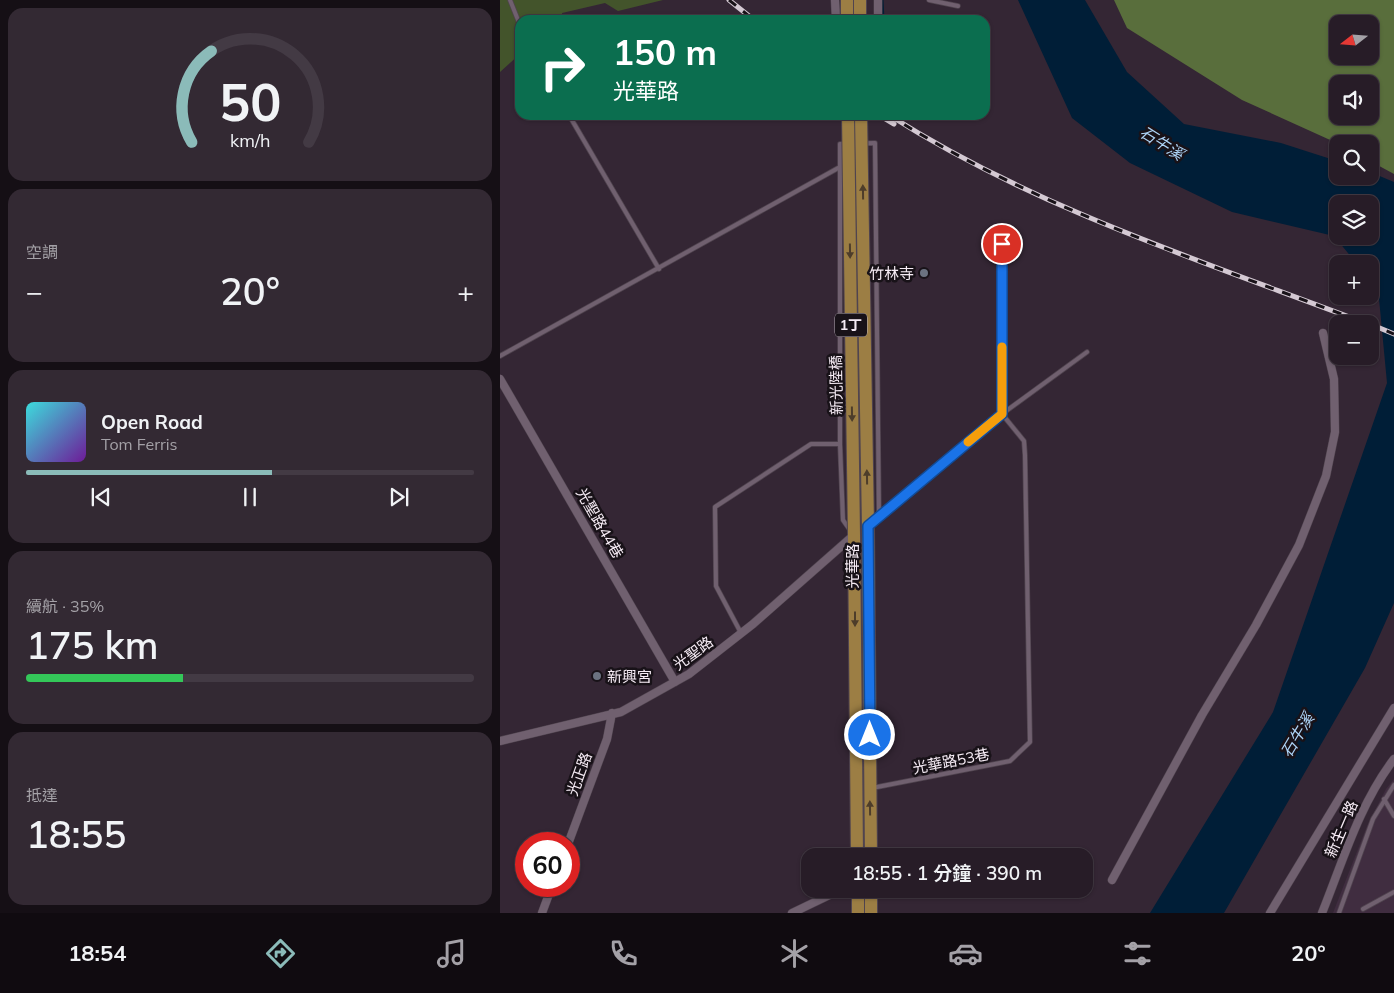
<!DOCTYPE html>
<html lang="zh-TW">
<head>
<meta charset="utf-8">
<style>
  body { margin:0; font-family:Mulish,"Noto Sans TC",sans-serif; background:#332933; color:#f1f3f6; height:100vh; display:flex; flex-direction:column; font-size:19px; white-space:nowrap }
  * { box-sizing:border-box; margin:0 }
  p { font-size:16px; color:#a4a1a7 }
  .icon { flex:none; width:28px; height:28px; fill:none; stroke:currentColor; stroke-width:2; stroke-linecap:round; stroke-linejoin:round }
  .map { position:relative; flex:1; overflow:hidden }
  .panel { display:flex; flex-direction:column; gap:8px; padding:8px; background:#150f15; width:500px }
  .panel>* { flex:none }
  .banner { position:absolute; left:15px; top:15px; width:475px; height:105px; border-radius:15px; box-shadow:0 1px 4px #0004,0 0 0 1px #433a44; background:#0b6e4f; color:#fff; overflow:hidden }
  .needle { width:32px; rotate:253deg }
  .tools { position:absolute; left:829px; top:15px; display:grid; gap:10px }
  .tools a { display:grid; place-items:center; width:50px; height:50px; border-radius:10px; background:#271c27; box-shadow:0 1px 4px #0004,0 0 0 1px #433a44; font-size:25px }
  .speed { position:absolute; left:15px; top:832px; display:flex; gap:10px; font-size:25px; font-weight:700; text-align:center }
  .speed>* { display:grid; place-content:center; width:65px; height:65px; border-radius:50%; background:#271c27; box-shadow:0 1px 4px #0004,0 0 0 1px #433a44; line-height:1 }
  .speed .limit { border:8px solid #d22; background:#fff; color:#111 }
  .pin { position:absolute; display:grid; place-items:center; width:42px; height:42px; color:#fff; margin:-21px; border:2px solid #fff; border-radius:50%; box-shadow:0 1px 5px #0007 }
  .me { position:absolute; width:55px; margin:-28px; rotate:0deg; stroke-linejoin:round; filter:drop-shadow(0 0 4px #0008) }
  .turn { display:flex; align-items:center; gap:18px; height:105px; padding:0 15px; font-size:22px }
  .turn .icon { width:65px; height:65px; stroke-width:2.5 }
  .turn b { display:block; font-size:35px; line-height:42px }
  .big { font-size:38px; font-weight:600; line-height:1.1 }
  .panel .widget { flex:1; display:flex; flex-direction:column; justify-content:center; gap:8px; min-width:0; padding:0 18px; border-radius:15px; background:#332933 }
  .panel .dial { align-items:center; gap:0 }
  .dial svg { height:130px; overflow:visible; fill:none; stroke:#433a44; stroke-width:7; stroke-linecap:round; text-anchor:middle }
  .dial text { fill:#f1f3f6; stroke:none }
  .song { display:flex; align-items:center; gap:15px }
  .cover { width:60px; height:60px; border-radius:8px; background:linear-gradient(135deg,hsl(180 70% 55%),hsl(280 70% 35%)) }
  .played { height:5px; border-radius:2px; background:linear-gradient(90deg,#8bbbb9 55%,#433a44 55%) }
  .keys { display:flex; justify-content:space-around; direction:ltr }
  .heat { display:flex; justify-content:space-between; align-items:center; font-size:28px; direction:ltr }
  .charge { height:8px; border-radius:4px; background:linear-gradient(90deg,#34c759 35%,#433a44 0) }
  .trip { position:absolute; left:301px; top:848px; width:292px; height:50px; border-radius:15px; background:#271c27; box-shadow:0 1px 4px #0004,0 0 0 1px #433a44; font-weight:600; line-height:50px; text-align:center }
  .menu { display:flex; height:80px; justify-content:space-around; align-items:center; background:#100b10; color:#a4a1a7 }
  .menu .icon { width:35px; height:35px }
  .menu .on { color:#8bbbb9 }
  .menu b { font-size:22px; color:#f1f3f6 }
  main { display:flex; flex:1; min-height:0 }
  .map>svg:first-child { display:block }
</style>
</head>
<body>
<main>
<section class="panel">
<div class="widget dial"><svg viewBox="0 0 100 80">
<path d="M14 69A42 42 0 1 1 86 69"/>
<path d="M14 69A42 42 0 0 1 26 13" stroke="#8bbbb9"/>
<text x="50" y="56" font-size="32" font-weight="700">50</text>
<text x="50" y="72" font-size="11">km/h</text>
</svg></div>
<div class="widget"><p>空調</p>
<div class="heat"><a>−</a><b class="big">20°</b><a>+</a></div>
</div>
<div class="widget">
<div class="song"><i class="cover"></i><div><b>Open Road</b><p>Tom Ferris</p></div></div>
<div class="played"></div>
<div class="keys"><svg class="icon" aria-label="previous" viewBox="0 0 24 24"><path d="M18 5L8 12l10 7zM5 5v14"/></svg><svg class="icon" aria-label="pause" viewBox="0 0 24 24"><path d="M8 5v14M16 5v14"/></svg><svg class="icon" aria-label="next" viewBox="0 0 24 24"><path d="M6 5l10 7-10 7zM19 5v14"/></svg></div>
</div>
<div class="widget"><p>續航 · 35%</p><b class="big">175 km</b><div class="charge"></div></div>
<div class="widget"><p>抵達</p><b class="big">18:55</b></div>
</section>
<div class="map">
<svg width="894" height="913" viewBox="0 0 894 913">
  <rect width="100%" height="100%" fill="#342634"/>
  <path fill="#402d40" d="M 894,779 L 894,913 L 833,913 L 867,826 L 886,789 Z"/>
  <path fill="#43542b" d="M 0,0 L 163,0 L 118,11 L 105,3 L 62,13 L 62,20 L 20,20 L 20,54 L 0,72 Z"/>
  <path fill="#596e3c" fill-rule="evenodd" d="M 614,0 L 894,0 L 894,174 L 870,161 L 870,144 L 839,144 L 742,100 L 627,28 ZM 838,24 L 870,24 L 870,56 L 838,56 ZM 838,84 L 870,84 L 870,116 L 838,116 Z"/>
  <path fill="#001e37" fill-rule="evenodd" d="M 518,0 L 585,0 L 627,72 L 684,124 L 781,143 L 837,161 L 838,176 L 870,176 L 870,172 L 894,182 L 894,603 L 865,668 L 724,913 L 650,913 L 773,712 L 887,383 L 878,288 L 870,279 L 870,264 L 857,264 L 834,236 L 732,212 L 630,163 L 572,118 ZM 838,204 L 870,204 L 870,236 L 838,236 Z"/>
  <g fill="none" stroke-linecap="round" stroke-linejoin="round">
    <path stroke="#001e37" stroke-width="3" d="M 382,0 L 383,20"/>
    <g stroke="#50444f" stroke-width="5.5">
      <path id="service" d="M 10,0 L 20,25
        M 429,0 L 458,6
        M 69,115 L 159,269
        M 0,356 L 340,167
        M 340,444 L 340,144 L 375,143 L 379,517
        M 372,523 L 502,414 L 587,352
        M 241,633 L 216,586 L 215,507 L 311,444 L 340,444 L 343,520 L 350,530
        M 372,788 L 510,761 L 530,742 L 525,455 L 524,441 L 502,414 L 502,226
        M 884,799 L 894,816
        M 863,909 L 894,892
        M 839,913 L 873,819 L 894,785"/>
    </g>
    <g stroke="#50444f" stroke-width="9">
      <path id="minor" d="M 335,0 L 336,20
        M 378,0 L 378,20
        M 0,379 L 175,682
        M 0,741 L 121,712 L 189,674 L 253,624 L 354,535
        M 68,844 L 107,739 L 112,713
        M 612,880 L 702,715 L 756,625 L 799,545 L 826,476 L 835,432 L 834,379 L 823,333
        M 42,913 L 52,886
        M 292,913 L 342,889
        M 770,913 L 894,708
        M 822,913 C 843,861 859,805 894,759"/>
    </g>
    <g stroke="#50444f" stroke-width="14">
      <path id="primary" d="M 347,0 L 347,20
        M 360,0 L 360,20
        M 368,526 L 371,856
        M 354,535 L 357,856
        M 358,889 L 358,913
        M 371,889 L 371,913"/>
    </g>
    <use href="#service" stroke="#70606f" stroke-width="4"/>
    <use href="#minor" stroke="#70606f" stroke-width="8"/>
    <use href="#primary" stroke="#9c7e44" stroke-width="12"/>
    <g stroke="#d4c9d3" stroke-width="5">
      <path id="rail" d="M 229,0 L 254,20
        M 379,115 L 394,124
        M 389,115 C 537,209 705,262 868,324
        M 870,324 L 894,334"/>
    </g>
    <use href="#rail" stroke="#181218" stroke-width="3" stroke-dasharray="9" stroke-linecap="butt"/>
    <g stroke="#50444f" stroke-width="14" stroke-linecap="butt">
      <path id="primary-bridge" d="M 348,115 L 354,535
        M 361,115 L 368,526"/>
    </g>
    <use href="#primary-bridge" stroke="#9c7e44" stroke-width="12"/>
  </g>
  <defs><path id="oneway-solid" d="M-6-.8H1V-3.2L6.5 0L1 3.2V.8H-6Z" transform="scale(1.25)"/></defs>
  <g fill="#4d3d2a">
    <use href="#oneway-solid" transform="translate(363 192) rotate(-91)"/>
    <use href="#oneway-solid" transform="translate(350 251) rotate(89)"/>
    <use href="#oneway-solid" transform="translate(352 414) rotate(89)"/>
    <use href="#oneway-solid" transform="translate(367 477) rotate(-91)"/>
    <use href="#oneway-solid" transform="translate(355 619) rotate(90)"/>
    <use href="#oneway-solid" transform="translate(370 808) rotate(-91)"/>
  </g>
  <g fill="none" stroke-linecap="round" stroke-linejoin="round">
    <g stroke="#114b97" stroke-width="12">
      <path id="route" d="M 370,735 L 368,526 L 502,414 L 502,244"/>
    </g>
    <use href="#route" stroke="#1a73e8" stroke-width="9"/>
    <path stroke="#f59e0b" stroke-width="9" d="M 468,442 L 502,414 L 502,347"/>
  </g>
  <g fill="#6b7280" stroke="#181218" stroke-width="2">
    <circle cx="424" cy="273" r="5"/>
    <circle cx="97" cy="676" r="5"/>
  </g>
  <g text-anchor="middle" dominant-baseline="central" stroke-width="5" stroke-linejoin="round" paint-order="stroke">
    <rect fill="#181218" stroke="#b3abb3" stroke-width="1" x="335" y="313.5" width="32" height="23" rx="4"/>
    <g font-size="14" font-weight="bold" fill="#f6ecf5">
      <text x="351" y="325">1丁</text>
    </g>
    <g font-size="15" fill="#f6ecf5" stroke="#181218" text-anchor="end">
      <text x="414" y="273">竹林寺</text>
      <text x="107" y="676" text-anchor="start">新興宮</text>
    </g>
    <g font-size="15" fill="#f6ecf5" stroke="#181218">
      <text transform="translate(336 385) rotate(-91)">新光陸橋</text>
      <text transform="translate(100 523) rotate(60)">光聖路44巷</text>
      <text transform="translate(352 566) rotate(-90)">光華路</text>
      <text transform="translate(193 653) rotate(-36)">光聖路</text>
      <text transform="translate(451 761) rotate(-11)">光華路53巷</text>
      <text transform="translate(79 774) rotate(-70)">光正路</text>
      <text transform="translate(841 829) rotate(-67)">新生一路</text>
    </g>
    <g font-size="16" font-style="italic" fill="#aed5f8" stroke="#181218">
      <text transform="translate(662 143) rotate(32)">石牛溪</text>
      <text transform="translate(797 735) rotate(-59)">石牛溪</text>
    </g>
  </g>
</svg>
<div class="tools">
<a><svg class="needle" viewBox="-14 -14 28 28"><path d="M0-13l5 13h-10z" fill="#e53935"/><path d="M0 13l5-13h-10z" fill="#a4a1a7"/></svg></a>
<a><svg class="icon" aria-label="sound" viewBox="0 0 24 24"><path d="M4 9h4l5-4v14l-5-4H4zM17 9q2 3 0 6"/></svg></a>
<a><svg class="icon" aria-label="search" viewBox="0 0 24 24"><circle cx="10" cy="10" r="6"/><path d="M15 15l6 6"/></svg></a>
<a><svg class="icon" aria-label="layers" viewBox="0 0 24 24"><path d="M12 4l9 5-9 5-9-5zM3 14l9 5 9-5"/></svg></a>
<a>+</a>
<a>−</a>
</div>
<div class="speed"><div class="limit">60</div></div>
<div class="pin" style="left:502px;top:244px;background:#d93025"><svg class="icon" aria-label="arrive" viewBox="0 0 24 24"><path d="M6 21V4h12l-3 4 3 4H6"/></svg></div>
<svg class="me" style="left:370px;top:735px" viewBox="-20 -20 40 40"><circle r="17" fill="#1a73e8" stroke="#fff" stroke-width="3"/><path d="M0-11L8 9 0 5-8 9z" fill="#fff"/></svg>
<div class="trip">18:55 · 1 分鐘 · 390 m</div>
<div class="banner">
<div class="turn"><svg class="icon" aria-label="right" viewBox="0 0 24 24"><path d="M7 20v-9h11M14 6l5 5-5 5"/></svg><div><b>150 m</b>光華路</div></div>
</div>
</div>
</main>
<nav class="menu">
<b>18:54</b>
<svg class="icon on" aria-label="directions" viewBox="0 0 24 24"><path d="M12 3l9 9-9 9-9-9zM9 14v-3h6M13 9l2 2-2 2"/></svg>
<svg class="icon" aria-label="music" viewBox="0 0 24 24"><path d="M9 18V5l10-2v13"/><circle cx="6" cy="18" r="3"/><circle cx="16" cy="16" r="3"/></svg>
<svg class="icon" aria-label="phone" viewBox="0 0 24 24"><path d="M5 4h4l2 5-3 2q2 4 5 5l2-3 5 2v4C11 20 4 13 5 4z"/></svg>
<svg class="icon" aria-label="climate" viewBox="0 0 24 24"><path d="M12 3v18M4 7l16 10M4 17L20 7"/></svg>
<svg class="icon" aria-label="car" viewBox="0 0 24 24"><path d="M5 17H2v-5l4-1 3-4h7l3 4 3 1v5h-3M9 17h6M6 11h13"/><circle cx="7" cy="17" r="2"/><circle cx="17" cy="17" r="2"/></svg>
<svg class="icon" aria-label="filters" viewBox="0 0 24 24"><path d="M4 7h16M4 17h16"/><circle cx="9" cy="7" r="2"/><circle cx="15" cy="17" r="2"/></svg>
<b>20°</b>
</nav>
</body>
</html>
